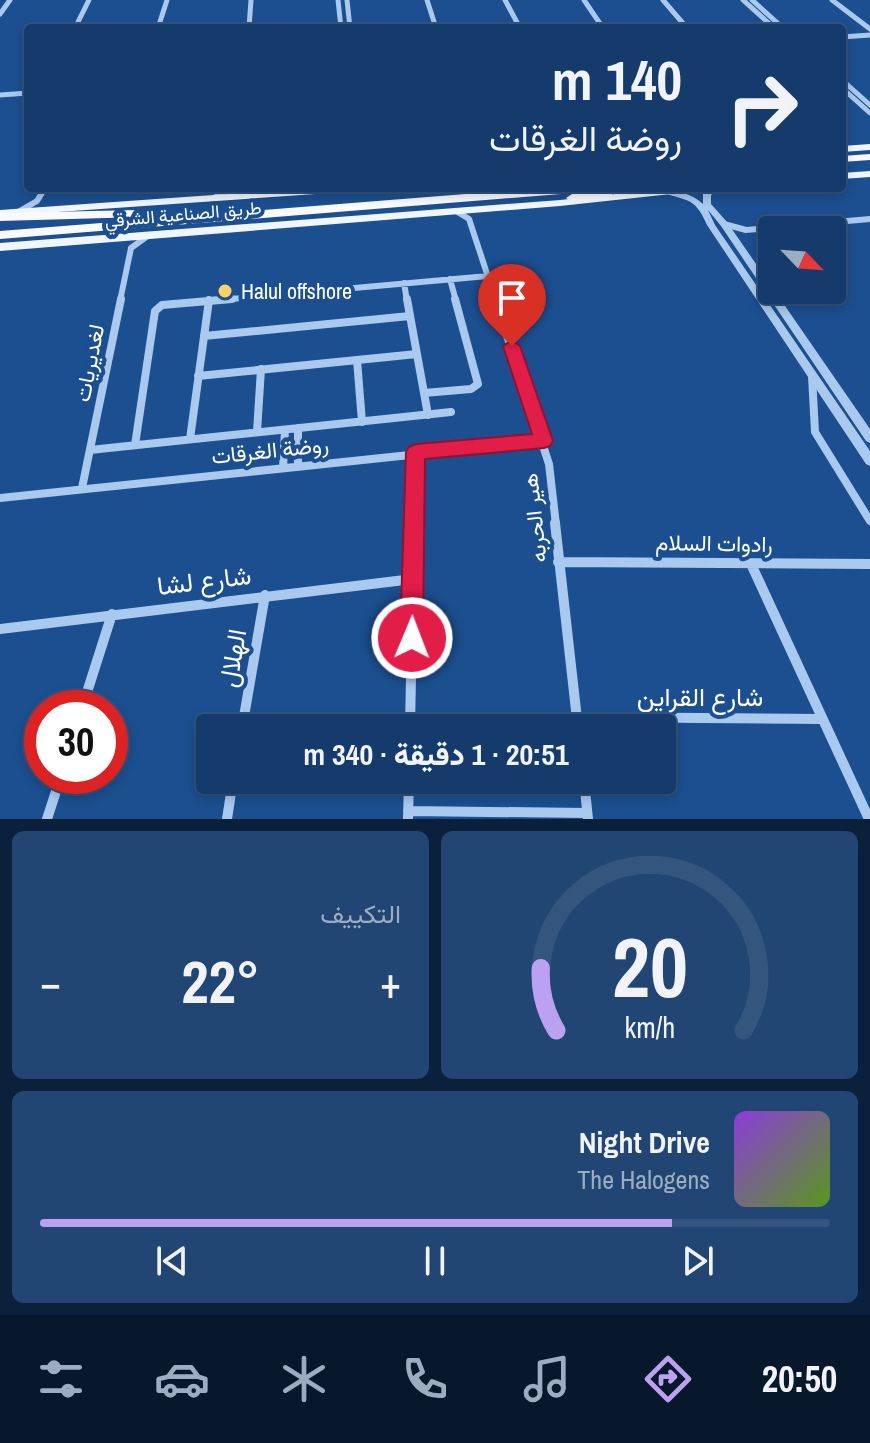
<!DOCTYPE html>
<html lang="ar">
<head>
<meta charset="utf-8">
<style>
  body { margin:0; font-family:"Archivo Narrow",Vazirmatn,sans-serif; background:#214673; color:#f1f3f6; direction:rtl; height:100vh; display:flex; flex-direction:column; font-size:30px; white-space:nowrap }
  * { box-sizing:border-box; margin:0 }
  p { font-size:26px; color:#9dadc1 }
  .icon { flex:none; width:44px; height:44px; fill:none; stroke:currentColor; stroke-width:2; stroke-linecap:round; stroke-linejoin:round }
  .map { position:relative; height:819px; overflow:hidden; direction:ltr }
  .details { display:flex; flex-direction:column; gap:12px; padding:12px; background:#0b203b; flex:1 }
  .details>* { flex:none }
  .banner { position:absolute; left:24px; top:24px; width:822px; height:168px; border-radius:8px; box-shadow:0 4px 12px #0003,0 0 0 2px #33557e; direction:rtl; background:#143b6b; color:#f1f3f6; overflow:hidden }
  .needle { width:52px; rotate:115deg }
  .fabs { position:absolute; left:758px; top:216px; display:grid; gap:16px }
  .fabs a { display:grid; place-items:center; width:88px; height:88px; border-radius:8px; background:#143b6b; box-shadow:0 4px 12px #0003,0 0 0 2px #33557e; font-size:40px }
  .speed { position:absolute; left:24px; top:690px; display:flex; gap:16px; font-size:40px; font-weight:700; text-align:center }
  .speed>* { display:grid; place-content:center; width:104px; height:104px; border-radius:50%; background:#143b6b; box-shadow:0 4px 12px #0003,0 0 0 2px #33557e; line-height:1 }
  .speed .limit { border:12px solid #d22; background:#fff; color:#111 }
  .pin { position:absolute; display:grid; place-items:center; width:68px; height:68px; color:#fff; margin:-82px -34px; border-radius:50% 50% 50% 0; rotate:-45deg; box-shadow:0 0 8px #0007 }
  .pin .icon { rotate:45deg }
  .me { position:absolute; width:88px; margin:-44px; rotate:1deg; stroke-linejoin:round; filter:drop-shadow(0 0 6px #0008) }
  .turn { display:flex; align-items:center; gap:28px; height:168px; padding:0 32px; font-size:36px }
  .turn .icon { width:104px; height:104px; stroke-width:2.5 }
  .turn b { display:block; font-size:56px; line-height:68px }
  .big { font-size:60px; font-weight:800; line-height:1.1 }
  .details .card { flex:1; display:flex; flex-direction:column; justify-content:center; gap:12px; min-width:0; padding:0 28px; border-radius:12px; background:#214673 }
  .details .dial { align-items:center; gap:0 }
  .dial svg { height:208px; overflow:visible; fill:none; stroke:#33557e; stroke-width:7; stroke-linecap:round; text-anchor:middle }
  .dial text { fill:#f1f3f6; stroke:none }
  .song { display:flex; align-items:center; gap:24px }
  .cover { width:96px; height:96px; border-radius:12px; background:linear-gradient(135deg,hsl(270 70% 55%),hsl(90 70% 35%)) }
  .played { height:8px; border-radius:4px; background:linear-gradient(90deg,#bca0f2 80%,#33557e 80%) }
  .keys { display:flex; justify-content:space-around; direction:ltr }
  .heat { display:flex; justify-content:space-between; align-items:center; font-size:44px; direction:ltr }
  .details .tiles { flex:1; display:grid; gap:12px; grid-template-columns:1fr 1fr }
  .card:last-child { grid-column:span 2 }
  .trip { position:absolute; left:196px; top:714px; width:480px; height:80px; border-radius:8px; background:#143b6b; box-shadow:0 4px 12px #0003,0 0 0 2px #33557e; font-weight:800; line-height:80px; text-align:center; direction:rtl }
  .tabs { display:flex; height:128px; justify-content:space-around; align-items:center; background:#08182b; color:#9dadc1 }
  .tabs .icon { width:56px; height:56px }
  .tabs .on { color:#bca0f2 }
  .tabs b { font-size:36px; color:#f1f3f6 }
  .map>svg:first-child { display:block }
</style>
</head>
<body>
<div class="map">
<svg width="870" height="819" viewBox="0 0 870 819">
  <rect width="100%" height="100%" fill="#1b4f8f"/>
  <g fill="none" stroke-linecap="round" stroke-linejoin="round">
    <path stroke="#a9c9ee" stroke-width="5" d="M 338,0 L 341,28
      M 347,0 L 350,28
      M 427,0 L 436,28
      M 505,0 L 520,28
      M 584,0 L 603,28
      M 663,0 L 687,28
      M 743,0 L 774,28
      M 752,0 L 783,28
      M 832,0 L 870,29
      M 0,14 L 10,0
      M 75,28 L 89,0
      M 158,28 L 167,0
      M 249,28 L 251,0
      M 842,37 L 870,35
      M 842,80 L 870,105
      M 842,88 L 870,113
      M 0,95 L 28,93"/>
    <path stroke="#a9c9ee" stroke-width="6" d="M 214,198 L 230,188
      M 456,211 L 469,219 L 496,301
      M 18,212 L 37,201 L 45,188
      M 724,224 L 746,230 L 870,219
      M 450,279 L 456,301
      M 404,283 L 407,301
      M 120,301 L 131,248 L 149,235
      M 209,301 L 488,276"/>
    <path stroke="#a9c9ee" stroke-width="8" d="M 407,299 L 428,415
      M 495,299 L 549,464 L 556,525
      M 204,336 L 410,316
      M 357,360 L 362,422
      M 198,376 L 417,354
      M 812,376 L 815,432 L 870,521
      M 424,393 L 471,389 L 478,384 L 455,299
      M 298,428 L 298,466
      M 257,432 L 261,369
      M 190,439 L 209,300
      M 135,445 L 155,311 L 162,305 L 232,299
      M 90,450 L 451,412
      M 283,468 L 285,430
      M 82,488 L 121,299
      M 0,498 L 544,441
      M 414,525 L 416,452"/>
    <path stroke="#a9c9ee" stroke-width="10" d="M 555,523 L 578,728
      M 558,562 L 870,564
      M 751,564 L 869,819
      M 0,629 L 413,579
      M 82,708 L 112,614
      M 577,717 L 822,719
      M 242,728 L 265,595
      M 410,728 L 414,523
      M 584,780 L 588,819
      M 408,811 L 587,813
      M 47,819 L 61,776
      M 227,819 L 233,780
      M 408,819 L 409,780"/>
    <path fill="#a9c9ee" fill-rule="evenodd" d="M 711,188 L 721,188 L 711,195 L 711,204 L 727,222 L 772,287 L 772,290 L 774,290 L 870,429 L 870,443 L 866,441 L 721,226 L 708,210 L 715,225 L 870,451 L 870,466 L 866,464 L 707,225 C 694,194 684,202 659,191 L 663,189 C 678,191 691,193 703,204 L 703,194 Z"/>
    <path fill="#f0f6ff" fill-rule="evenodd" d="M 870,144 L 870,150 L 842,152 L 842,146 Z
      M 870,171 L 870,177 L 842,179 L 842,173 Z
      M 315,188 L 364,188 L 359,191 L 0,216 L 0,210 Z
      M 670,188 L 704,188 L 699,191 L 560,206 L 0,251 L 0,243 L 560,200 Z"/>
    <path fill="#f8faff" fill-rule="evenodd" d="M 870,154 L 870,160 L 842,162 L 842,156 Z
      M 542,188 L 592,188 L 586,192 L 0,239 L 0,231 Z
      M 608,192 L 612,193 L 612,199 L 572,202 L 566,198 L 572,194 Z
      M 138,210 L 144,214 L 142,217 L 0,221 L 0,213 Z"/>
  </g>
  <path fill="#e11d48" stroke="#92132f" stroke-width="2" d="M 512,340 L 520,346 L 553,441 L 550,446 L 544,448 L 425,459 L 423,638 L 420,647 L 412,650 L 403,647 L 400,638 L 406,452 L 409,447 L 416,444 L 532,434 L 503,346 Z"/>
  <circle fill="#ffd166" stroke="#1b4f8f" stroke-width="3" cx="225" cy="291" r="8"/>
  <g text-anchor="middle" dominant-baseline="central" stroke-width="8" stroke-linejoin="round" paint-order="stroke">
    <g font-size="18" fill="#fff" stroke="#1b4f8f">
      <text transform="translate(183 214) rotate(-5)">طريق الصناعية الشرقي</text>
    </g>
    <g font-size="22" fill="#fff" stroke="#1b4f8f" text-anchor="start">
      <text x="241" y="291">Halul offshore</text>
    </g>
    <g font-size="22" fill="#fff" stroke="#1b4f8f">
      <text transform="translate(89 363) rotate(-79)">لغديريات</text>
      <text transform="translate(270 450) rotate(-6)">روضة الغرقات</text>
      <text transform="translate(534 518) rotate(-96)">هير الحربه</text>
      <text transform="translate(714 543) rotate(1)">رادوات السلام</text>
    </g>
    <g font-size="26" fill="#fff" stroke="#1b4f8f">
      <text transform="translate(204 580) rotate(-7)">شارع لشا</text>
      <text transform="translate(232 658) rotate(-80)">الهلال</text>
      <text x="700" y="696">شارع القراين</text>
    </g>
  </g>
</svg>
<div class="fabs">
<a><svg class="needle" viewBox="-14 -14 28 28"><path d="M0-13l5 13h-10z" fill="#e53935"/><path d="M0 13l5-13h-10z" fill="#9dadc1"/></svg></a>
</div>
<div class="speed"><div class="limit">30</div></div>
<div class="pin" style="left:512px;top:346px;background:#d93025"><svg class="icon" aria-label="arrive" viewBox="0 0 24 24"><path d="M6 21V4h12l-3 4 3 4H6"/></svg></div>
<svg class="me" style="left:412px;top:638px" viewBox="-20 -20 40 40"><circle r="17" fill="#e11d48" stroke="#fff" stroke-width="3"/><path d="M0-11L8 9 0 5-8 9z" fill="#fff"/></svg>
<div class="trip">20:51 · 1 دقيقة · 340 m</div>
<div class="banner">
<div class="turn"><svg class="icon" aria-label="right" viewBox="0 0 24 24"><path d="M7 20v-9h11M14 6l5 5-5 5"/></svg><div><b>140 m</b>روضة الغرقات</div></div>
</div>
</div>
<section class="details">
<div class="tiles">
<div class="card dial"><svg viewBox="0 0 100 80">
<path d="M14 69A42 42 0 1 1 86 69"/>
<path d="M14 69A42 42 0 0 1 8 45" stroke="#bca0f2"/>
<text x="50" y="56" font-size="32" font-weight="700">20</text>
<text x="50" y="72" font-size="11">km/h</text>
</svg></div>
<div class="card"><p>التكييف</p>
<div class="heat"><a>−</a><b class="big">22°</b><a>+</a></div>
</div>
<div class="card">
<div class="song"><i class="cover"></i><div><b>Night Drive</b><p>The Halogens</p></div></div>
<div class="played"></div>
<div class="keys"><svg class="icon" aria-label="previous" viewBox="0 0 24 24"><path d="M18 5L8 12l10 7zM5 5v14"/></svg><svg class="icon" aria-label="pause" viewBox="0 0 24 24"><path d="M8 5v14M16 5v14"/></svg><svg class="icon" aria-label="next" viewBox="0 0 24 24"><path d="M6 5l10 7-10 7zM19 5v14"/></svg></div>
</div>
</div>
</section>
<nav class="tabs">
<b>20:50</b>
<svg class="icon on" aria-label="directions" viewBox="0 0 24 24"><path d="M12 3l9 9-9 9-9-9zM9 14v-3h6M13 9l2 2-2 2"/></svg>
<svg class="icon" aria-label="music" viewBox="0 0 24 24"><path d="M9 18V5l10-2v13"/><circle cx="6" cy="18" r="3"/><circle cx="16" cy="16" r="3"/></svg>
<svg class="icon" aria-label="phone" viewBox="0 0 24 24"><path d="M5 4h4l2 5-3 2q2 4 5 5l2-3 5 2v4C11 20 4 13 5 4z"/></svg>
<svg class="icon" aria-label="climate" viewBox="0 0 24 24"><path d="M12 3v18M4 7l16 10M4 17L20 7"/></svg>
<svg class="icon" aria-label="car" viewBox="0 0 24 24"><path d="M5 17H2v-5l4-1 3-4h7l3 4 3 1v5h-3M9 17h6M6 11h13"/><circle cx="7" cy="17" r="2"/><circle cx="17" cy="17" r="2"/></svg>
<svg class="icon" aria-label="filters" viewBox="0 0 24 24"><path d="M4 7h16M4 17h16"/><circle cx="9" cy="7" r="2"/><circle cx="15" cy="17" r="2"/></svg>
</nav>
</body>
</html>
